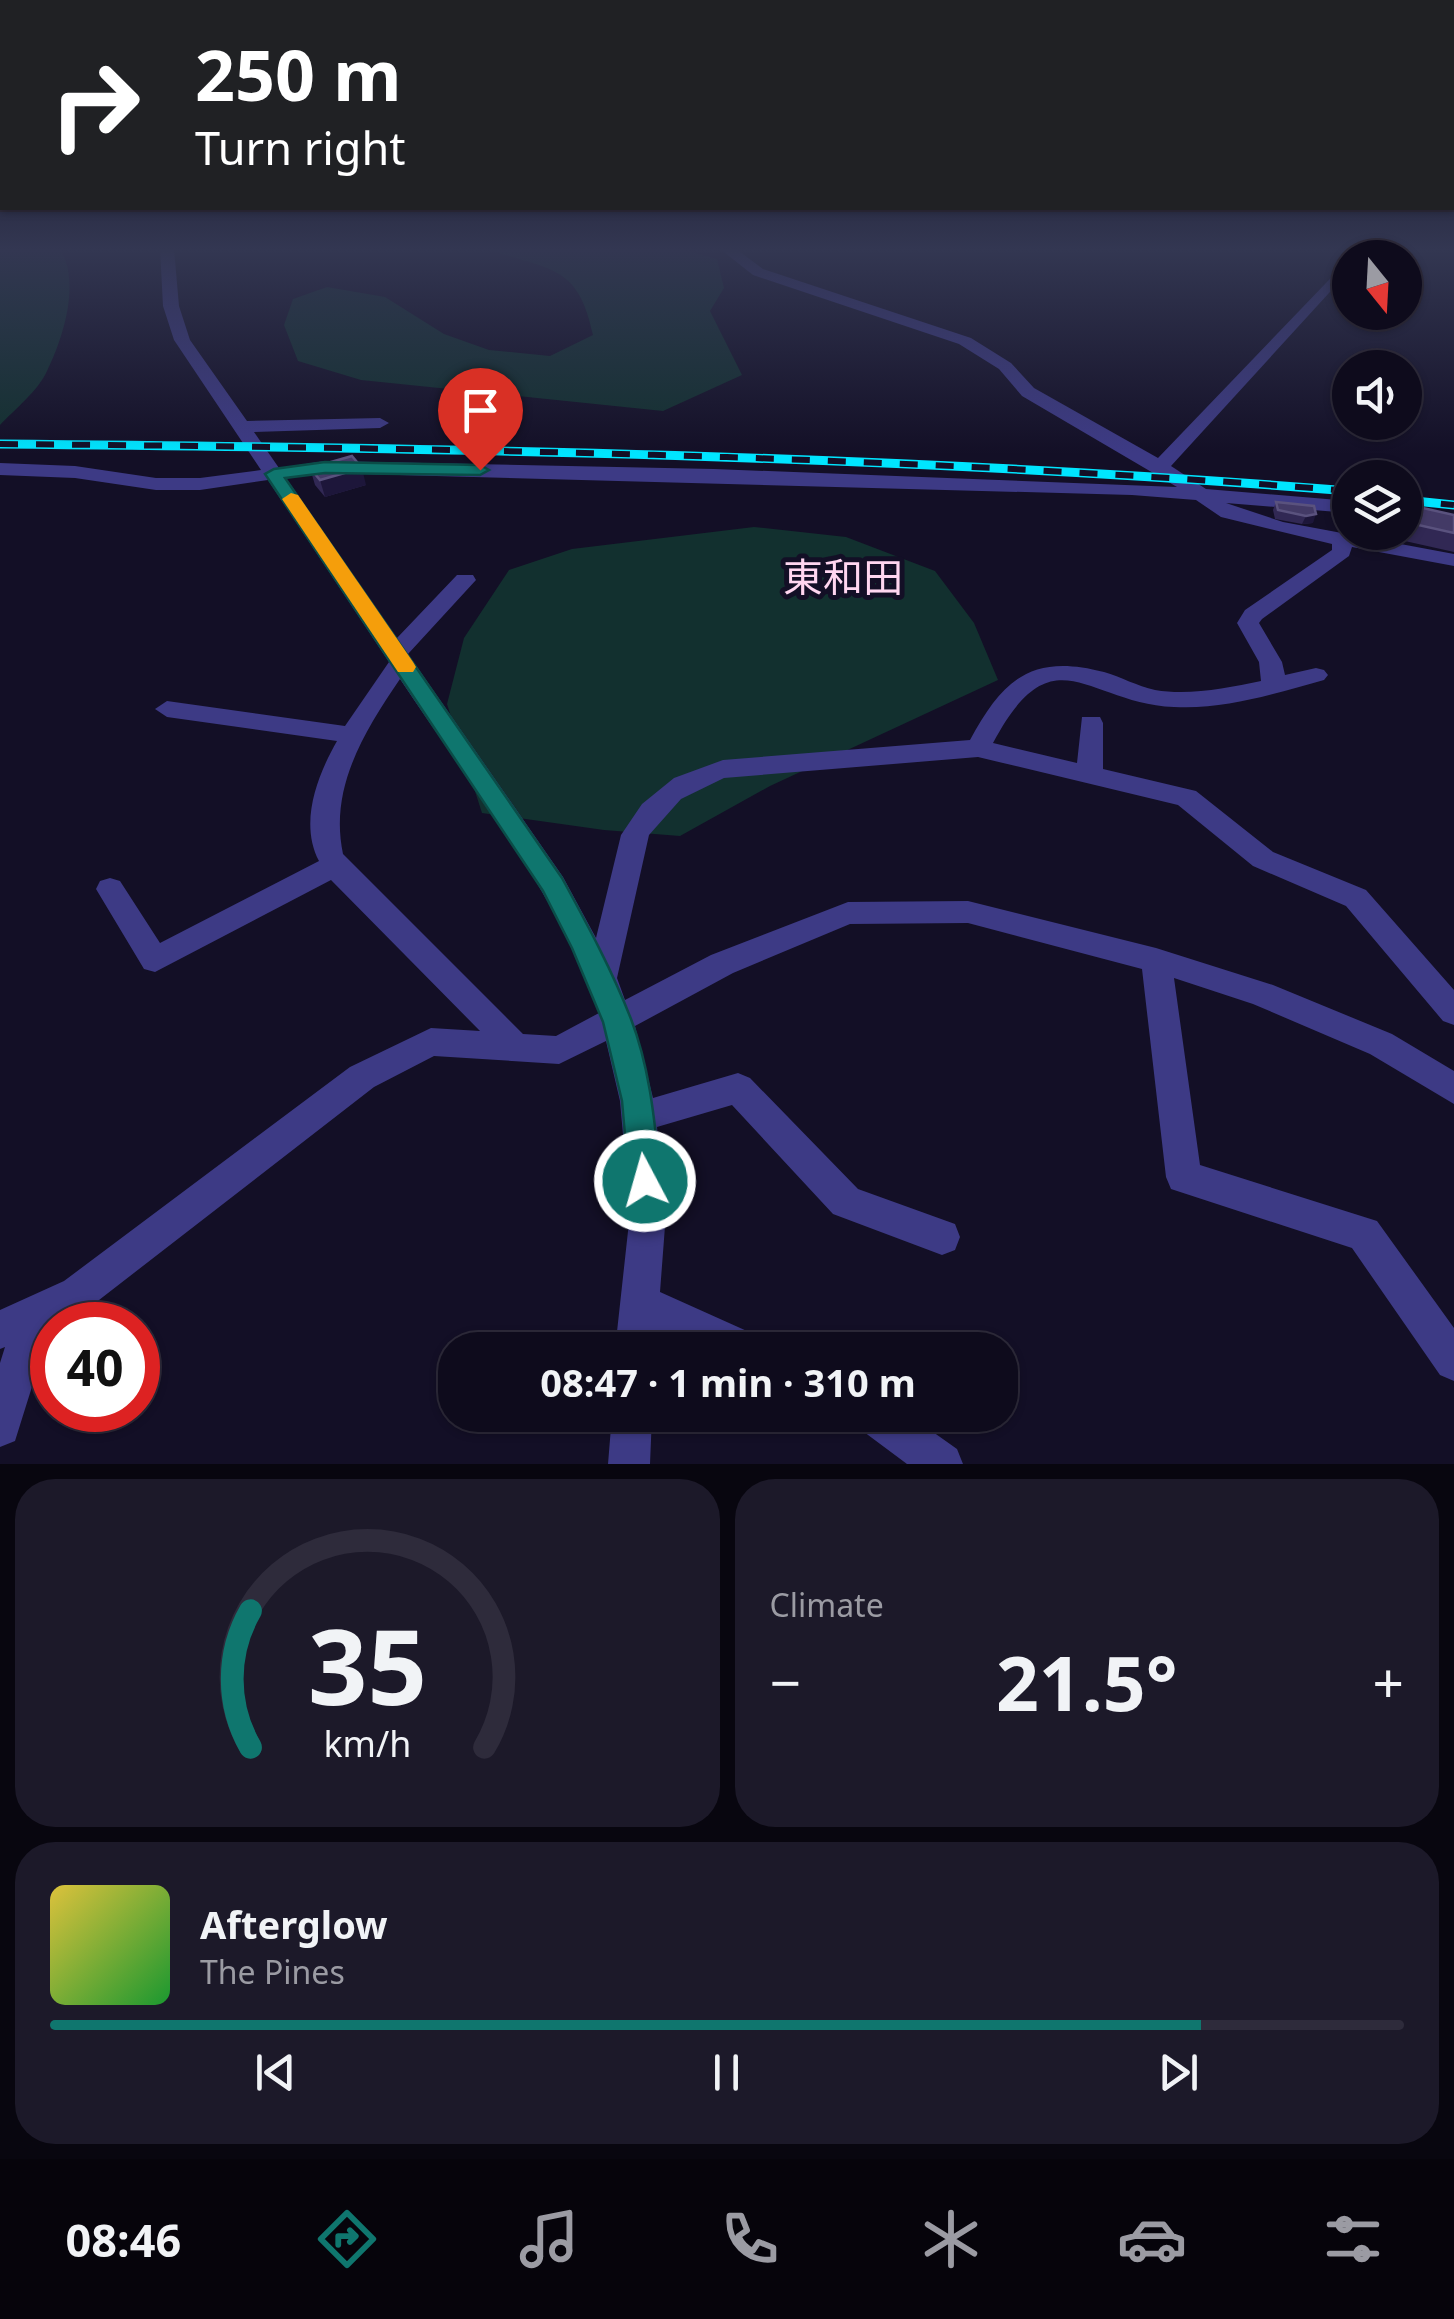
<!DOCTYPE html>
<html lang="en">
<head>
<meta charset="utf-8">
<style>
  body { margin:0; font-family:"Noto Sans","Noto Sans JP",sans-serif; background:#1c1929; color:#f1f3f6; height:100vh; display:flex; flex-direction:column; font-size:38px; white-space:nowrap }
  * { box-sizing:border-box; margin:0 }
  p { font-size:32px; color:#9b9ba3 }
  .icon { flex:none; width:55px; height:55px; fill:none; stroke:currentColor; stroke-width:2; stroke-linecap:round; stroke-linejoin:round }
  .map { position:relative; height:1464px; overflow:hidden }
  .sheet { display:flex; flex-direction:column; gap:15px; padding:15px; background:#08060f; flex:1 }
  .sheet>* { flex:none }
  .banner { position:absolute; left:0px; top:0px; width:1455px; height:210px; box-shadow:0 2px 8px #0004,0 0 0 2px #2e2b3b; background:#202124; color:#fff; overflow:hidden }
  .needle { width:65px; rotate:162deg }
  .fabs { position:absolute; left:1332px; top:240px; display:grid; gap:20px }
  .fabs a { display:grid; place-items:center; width:90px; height:90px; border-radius:50%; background:#0e0b1c; box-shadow:0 2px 8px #0004,0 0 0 2px #2e2b3b; font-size:50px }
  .speed { position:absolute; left:30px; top:1302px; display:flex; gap:20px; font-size:50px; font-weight:700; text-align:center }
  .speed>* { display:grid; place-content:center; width:130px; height:130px; border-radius:50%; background:#0e0b1c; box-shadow:0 2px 8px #0004,0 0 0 2px #2e2b3b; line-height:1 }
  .speed .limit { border:15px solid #d22; background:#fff; color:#111 }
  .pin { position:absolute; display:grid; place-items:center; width:85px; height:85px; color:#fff; margin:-102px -42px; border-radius:50% 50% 50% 0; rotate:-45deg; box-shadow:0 0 10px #0007 }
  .pin .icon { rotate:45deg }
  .me { position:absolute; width:110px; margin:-55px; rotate:354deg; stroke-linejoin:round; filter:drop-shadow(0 0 8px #0008) }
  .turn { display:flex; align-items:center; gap:35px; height:210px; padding:0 30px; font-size:45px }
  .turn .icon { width:130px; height:130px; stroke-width:2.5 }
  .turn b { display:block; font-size:70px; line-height:85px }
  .big { font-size:75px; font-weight:700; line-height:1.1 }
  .sheet .tile { flex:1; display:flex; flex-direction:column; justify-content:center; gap:15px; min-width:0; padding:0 35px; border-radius:40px; background:#1c1929 }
  .sheet .dial { align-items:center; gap:0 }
  .dial svg { height:260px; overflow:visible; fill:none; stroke:#2e2b3b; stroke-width:7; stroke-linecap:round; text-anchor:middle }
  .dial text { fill:#f1f3f6; stroke:none }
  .song { display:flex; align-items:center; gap:30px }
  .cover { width:120px; height:120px; border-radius:15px; background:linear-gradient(135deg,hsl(50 70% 55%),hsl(130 70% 35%)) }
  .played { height:10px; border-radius:5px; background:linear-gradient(90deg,#0f766e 85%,#2e2b3b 85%) }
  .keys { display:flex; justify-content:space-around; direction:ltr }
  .heat { display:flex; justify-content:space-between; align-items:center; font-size:55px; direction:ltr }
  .sheet .tiles { flex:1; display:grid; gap:15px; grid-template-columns:1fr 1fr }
  .tile:last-child { grid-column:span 2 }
  .trip { position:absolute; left:438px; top:1332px; width:580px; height:100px; border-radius:40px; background:#0e0b1c; box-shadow:0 2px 8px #0004,0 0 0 2px #2e2b3b; font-weight:700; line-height:100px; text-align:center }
  .menu { display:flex; height:160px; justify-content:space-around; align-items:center; background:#06040b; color:#9b9ba3 }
  .menu .icon { width:70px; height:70px }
  .menu .current { color:#0f766e }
  .menu b { font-size:45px; color:#f1f3f6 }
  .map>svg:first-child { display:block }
</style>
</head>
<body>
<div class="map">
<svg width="1454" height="1464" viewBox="0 0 1454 1464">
  <rect width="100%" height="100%" fill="#130f26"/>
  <path fill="#12302f" d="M 0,249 L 60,249 C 81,282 63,339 47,371 C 38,391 15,409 0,425 Z
    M 487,249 L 680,249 L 717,259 L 724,288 L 710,311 L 742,375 L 663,411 L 361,380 L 298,361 L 284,325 L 293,299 L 327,287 L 385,297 L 444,334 L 489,350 L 550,356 L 593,335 C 578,263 549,271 487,249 Z
    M 754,527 L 846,537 L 935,571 L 974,623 L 998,680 L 770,786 L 680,836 L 604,830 L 482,813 L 447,704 L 464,638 L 509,570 L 572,549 Z"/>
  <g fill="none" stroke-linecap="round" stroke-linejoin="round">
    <path fill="#3d3a85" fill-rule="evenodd" d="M 160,249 L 174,249 L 179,306 L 190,340 L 247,421 L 380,418 L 389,423 L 380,428 L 254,432 L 279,468 L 325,461 L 714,469 L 1177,487 L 1022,396 L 999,369 L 959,344 L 753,275 L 720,249 L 736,249 L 763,269 L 971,338 L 1011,363 L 1034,388 L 1158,458 L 1350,258 L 1350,270 L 1171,466 L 1206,489 L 1350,501 L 1350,513 L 1226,503 L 1283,522 L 1454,554 L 1454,566 L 1352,547 L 1349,556 L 1262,619 L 1259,623 L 1282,662 L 1285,675 L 1316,668 L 1324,670 L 1328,675 L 1324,680 C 1276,693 1225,710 1174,707 C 1086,703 1053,630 993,743 L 1077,763 L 1082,717 L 1100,717 L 1103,723 L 1103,769 L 1196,791 L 1273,852 L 1366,890 L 1454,990 L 1454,1025 L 1443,1021 L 1346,906 L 1253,866 L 1178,805 L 978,757 L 724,778 L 681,799 L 649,835 L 617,978 L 625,1000 L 711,955 L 848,902 L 968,901 L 1156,948 L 1273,985 L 1392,1034 L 1454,1071 L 1454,1104 L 1370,1054 L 1253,1004 L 1174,978 L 1200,1165 L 1377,1221 L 1454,1328 L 1454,1381 L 1440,1375 L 1352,1248 L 1171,1189 L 1166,1177 L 1142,969 L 968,923 L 850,924 L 733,973 L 635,1026 L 653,1098 L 738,1073 L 750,1078 L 858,1189 L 955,1224 L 960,1237 L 955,1250 L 942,1255 L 833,1214 L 732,1105 L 657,1127 L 666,1213 L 660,1292 L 758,1336 L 764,1350 L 700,1350 L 656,1330 L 655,1350 L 615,1350 L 630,1213 L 620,1101 L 606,1041 L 559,1064 L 434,1056 L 374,1087 L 90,1307 L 51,1326 L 15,1441 L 0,1447 L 0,1363 L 5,1347 L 0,1349 L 0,1310 L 64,1281 L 350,1067 L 431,1028 L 480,1031 L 331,880 L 155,972 L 144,969 L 96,889 L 100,881 L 110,878 L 120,881 L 160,943 L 319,861 C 299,823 317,776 337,741 L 167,717 L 155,709 L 167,701 L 345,726 L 389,662 L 268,480 L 200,490 L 156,490 L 75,478 L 0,475 L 0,463 L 75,466 L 156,478 L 200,478 L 261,470 L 174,340 L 163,306 ZM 325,473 L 1132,495 L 1196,500 L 1221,517 L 1332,544 L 1332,550 L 1245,610 L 1237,623 L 1259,662 L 1261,681 C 1227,688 1189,696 1155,690 C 1137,686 1121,677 1104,672 C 1032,653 1003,679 970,740 L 723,760 L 674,778 L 642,804 L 621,835 L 596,938 L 563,877 L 408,654 L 476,580 L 473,575 L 457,575 L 397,638 L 286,478 ZM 400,679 C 471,786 557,891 599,1013 L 556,1036 L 523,1034 L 343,854 C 329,788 364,732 400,679 Z
      M 612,1415 L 652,1415 L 650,1464 L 608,1464 Z
      M 854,1415 L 909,1415 L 957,1449 L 963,1464 L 907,1464 L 860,1429 Z"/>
    <g stroke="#00e5ff" stroke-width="9">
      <path id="rail" d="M 0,444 C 451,448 900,455 1350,491
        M 1405,500 L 1454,505"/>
    </g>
    <use href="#rail" stroke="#130f26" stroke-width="6" stroke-dasharray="18" stroke-linecap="butt"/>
  </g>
  <path fill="#312854" d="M 310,468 L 366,485 L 325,497 L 315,485 Z
    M 1276,502 L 1314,506 L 1313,523 L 1302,524 L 1275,519 L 1273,510 Z
    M 1344,502 L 1350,503 L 1350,532 L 1340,530 L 1341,510 Z
    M 1405,504 L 1454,515 L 1454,552 L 1387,537 L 1388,532 L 1405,532 Z
    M 1350,532 L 1369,532 L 1368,536 Z"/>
  <path fill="#1d163a" d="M 362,468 L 366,485 L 325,497 L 320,480 Z
    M 1316,514 L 1313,523 L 1302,524 L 1306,516 Z"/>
  <path fill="#433a66" stroke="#5a527e" stroke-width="2.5" d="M 352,456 L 362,468 L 320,480 L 310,468 Z
    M 1276,502 L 1314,506 L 1316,514 L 1306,516 L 1278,510 Z
    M 1344,502 L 1350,503 L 1350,523 L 1343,522 Z
    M 1405,504 L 1454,515 L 1454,533 L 1405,522 Z"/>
  <linearGradient id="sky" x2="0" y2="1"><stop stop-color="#0a0815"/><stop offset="0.55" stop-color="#333752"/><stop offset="1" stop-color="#333752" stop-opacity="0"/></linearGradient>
  <rect width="1454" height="454" fill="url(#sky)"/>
  <path fill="#0f766e" stroke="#0a4d48" stroke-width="2.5" d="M 325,462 L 480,465 L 489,470 L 480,475 L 325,473 L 285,478 L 562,878 C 587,924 612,970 631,1019 C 651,1071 655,1127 661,1181 L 657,1192 L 645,1196 L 634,1192 L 629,1181 L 622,1101 L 603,1022 L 572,948 L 543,891 L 265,474 L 274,469 Z"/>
  <path fill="#f59e0b" d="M 291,493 L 298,495 L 413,662 L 416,667 L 413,672 L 398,672 L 282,499 Z"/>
  <g text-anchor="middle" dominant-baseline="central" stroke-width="10" stroke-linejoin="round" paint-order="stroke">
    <g font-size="40" fill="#ffd6f0" stroke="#130f26">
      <text x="843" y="576">東和田</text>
    </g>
  </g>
</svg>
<div class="fabs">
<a><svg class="needle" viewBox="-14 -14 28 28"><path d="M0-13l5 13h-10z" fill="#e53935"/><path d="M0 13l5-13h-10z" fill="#9b9ba3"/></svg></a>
<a><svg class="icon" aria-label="sound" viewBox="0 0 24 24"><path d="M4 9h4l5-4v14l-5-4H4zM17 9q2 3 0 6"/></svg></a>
<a><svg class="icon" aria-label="layers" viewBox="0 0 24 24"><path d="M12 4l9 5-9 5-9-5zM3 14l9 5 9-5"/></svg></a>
</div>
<div class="speed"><div class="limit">40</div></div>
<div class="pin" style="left:480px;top:470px;background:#d93025"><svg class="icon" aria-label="arrive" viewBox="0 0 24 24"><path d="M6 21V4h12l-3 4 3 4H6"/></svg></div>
<svg class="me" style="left:645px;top:1181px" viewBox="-20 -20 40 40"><circle r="17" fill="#0f766e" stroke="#fff" stroke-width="3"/><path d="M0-11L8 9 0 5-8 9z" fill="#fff"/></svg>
<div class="trip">08:47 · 1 min · 310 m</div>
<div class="banner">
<div class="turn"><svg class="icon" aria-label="right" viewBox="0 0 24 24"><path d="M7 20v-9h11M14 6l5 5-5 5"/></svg><div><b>250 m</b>Turn right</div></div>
</div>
</div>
<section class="sheet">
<div class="tiles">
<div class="tile dial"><svg viewBox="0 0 100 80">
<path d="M14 69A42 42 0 1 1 86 69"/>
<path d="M14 69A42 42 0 0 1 14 27" stroke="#0f766e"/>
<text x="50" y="56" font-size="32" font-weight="700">35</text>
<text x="50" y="72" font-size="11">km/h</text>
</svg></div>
<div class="tile"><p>Climate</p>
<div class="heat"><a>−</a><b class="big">21.5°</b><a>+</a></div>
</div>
<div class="tile">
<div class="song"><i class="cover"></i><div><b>Afterglow</b><p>The Pines</p></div></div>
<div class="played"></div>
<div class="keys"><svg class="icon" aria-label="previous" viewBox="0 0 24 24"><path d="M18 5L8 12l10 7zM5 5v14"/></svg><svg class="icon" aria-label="pause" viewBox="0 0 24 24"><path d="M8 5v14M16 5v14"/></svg><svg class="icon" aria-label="next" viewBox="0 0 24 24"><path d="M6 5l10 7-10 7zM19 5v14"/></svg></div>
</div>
</div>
</section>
<nav class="menu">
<b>08:46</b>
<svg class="icon current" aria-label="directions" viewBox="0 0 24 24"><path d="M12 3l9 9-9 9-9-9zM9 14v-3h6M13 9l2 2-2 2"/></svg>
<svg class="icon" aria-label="music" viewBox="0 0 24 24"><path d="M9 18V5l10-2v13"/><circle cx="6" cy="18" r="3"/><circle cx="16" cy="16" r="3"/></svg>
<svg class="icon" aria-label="phone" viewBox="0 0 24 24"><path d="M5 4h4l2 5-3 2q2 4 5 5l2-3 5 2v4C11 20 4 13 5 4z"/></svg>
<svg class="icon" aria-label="climate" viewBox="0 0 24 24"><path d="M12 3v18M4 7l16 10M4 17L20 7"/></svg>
<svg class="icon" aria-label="car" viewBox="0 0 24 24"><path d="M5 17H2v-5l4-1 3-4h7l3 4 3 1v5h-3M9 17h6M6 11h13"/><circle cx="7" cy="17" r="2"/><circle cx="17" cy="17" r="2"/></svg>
<svg class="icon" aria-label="filters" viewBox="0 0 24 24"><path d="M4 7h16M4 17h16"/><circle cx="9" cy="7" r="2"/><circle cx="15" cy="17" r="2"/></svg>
</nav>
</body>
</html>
